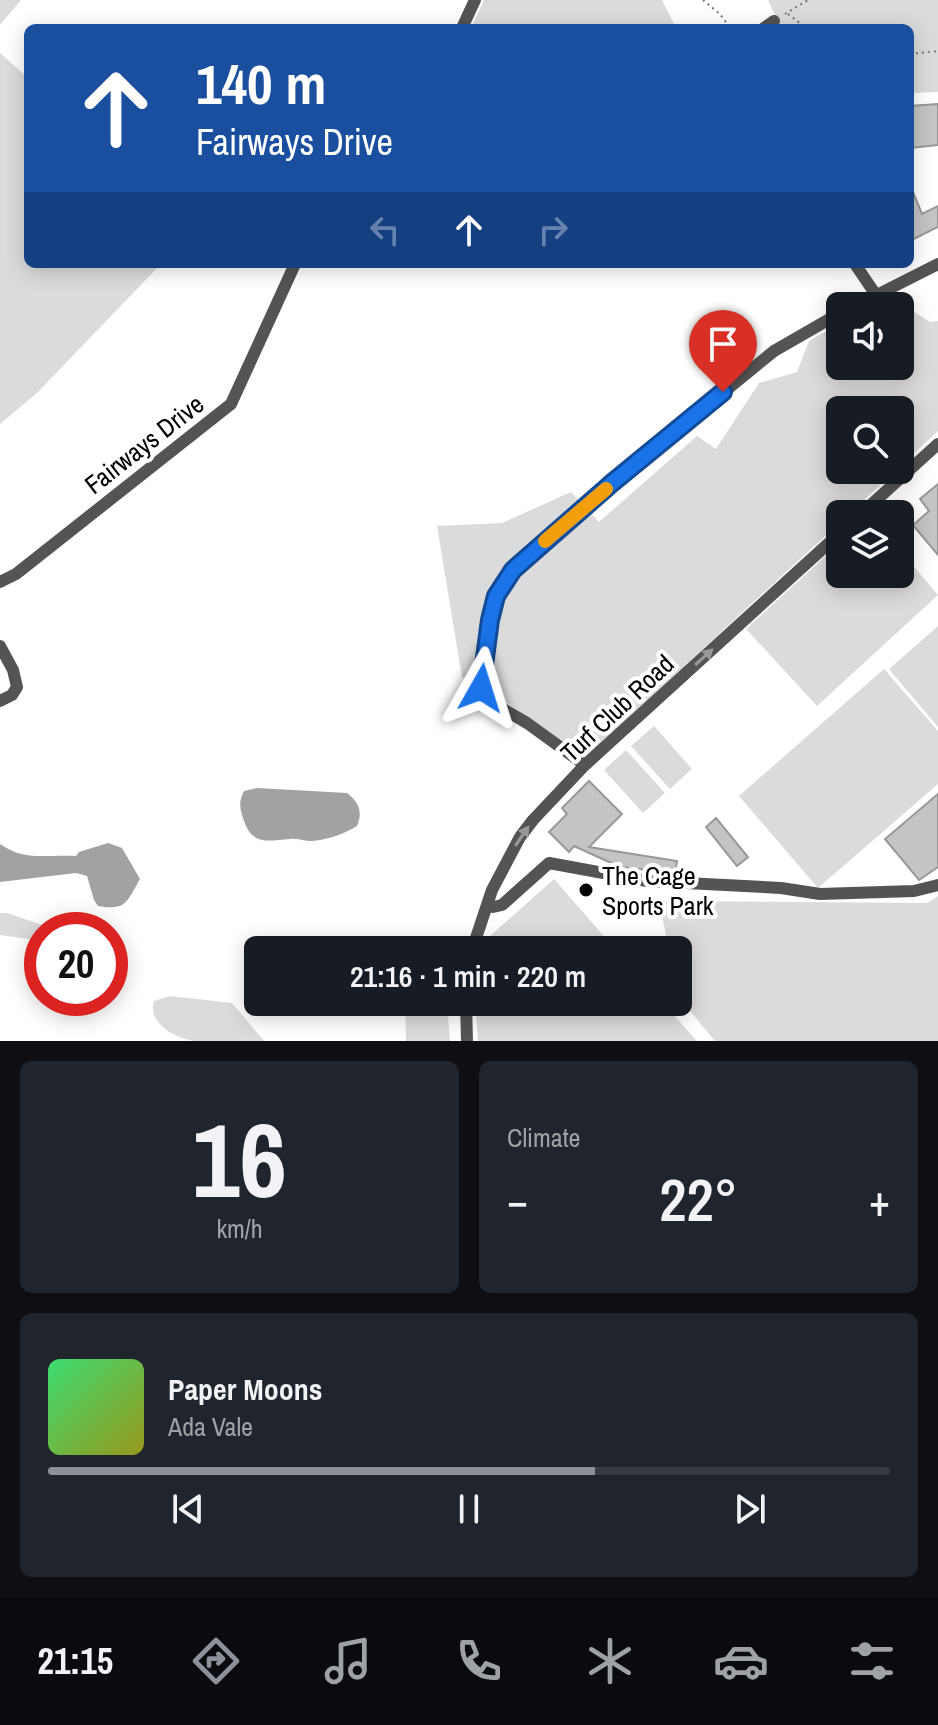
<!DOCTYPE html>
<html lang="en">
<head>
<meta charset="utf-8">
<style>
  body { margin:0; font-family:"Archivo Narrow",sans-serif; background:#20242c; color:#f1f3f6; height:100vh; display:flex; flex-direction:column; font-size:30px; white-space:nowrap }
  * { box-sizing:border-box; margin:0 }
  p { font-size:26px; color:#9ea1a6 }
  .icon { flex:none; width:44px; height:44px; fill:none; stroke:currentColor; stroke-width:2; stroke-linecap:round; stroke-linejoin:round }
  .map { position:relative; height:1041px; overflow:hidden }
  .details { display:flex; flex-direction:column; gap:20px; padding:20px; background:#0d0f14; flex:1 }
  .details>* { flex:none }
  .top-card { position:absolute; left:24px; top:24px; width:890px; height:244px; border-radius:12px; box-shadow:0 4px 20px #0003; background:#1a4fa0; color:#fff; overflow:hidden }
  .buttons { position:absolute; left:826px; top:292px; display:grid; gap:16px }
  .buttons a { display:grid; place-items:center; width:88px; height:88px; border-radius:12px; background:#171b24; box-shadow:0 4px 20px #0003; font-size:40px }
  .speed { position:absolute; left:24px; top:912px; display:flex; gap:16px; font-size:40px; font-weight:700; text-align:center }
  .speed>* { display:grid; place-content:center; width:104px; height:104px; border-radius:50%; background:#171b24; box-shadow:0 4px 20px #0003; line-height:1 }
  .speed .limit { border:12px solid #d22; background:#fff; color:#111 }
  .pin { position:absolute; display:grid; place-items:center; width:68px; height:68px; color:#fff; margin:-82px -34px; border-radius:50% 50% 50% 0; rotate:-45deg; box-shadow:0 0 8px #0007 }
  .pin .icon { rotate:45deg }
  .me { position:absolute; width:88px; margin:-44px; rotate:6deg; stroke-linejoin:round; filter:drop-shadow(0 0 6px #0008) }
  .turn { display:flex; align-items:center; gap:28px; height:168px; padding:0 40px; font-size:36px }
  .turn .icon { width:104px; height:104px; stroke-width:2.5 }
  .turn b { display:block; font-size:56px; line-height:68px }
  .lanes { display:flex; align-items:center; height:76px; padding:0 40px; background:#0003; justify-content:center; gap:40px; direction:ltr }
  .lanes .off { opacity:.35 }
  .big { font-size:60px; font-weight:600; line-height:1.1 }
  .details .card { flex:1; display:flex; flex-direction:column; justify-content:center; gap:12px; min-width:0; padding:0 28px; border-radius:12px; background:#20242c }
  .details .dial { align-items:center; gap:0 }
  .dial b { font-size:104px; line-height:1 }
  .song { display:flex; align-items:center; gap:24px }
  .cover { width:96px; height:96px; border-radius:12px; background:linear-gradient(135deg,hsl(140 70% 55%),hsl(60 70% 35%)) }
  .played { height:8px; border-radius:4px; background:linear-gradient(90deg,#8c9099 65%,#363941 65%) }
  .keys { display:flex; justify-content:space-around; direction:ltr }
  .heat { display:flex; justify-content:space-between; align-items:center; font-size:44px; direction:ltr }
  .details .tiles { flex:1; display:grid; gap:20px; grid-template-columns:1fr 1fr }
  .card:last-child { grid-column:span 2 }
  .trip { position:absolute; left:244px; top:936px; width:448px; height:80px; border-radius:12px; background:#171b24; box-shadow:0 4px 20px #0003; font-weight:600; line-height:80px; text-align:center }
  .tabs { display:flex; height:128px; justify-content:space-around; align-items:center; background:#090b0e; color:#9ea1a6 }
  .tabs .icon { width:56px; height:56px }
  .tabs .current { color:#8c9099 }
  .tabs b { font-size:36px; color:#f1f3f6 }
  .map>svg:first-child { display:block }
</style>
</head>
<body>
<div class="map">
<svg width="938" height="1041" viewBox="0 0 938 1041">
  <rect width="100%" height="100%" fill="#fff"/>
  <path fill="#dbdbdb" d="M 0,0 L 21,0 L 0,25 Z
    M 484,0 L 662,0 L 676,28 L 471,28 Z
    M 768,0 L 938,0 L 938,92 L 910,93 L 910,28 L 781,28 Z
    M 0,53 L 28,78 L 28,264 L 161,264 L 37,393 L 0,424 Z
    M 900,303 L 930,322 L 938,321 L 938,431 L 900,466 L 900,410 L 840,410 L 840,470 L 896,470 L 849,514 L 840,514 L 840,522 L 585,758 L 489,690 L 462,677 L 437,526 L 502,523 L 571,492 L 599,522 L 697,436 L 716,449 L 759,383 L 797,372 L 809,341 L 840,323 L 840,366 L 900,366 L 900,306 L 889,306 Z
    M 840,543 L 840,574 L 900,574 L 900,550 L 938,595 L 817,706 L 746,629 Z
    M 938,626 L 938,727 L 889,669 Z
    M 884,669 L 938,731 L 938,784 L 818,888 L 739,796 Z
    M 654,726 L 692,769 L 670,789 L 631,746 Z
    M 626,750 L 665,793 L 643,813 L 604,770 Z
    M 554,879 L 616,950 L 487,950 L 491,935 Z
    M 938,896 L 938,1041 L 715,1041 L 680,999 L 678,950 L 669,950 L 659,901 L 927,903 Z
    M 0,913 L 7,913 L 57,930 L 42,930 L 42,941 L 0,935 Z
    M 170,996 L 232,1003 L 264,1041 C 242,1041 216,1041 194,1041 C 175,1038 147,1023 154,1001 Z
    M 405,1002 L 447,1002 L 450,1041 L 406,1041 Z
    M 475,1002 L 662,1002 L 697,1041 L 478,1041 Z"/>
  <path fill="#a2a2a2" d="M 257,788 L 347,793 C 359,802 363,812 357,826 C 344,834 325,841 309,841 C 303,841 297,838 290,839 C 270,840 253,847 244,821 C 240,809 238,803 244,791 Z
    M 108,843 L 122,848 L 140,879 C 127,901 127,911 98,906 L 94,900 L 87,876 L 76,873 L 0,882 L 0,844 C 26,862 46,854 76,856 L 79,852 Z"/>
  <path fill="#c4c4c4" stroke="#989898" stroke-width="2" d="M 938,104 L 938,145 L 911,148 L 910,106 Z
    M 910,185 L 922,214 L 938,206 L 938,227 L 910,241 Z
    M 938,484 L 938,555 L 913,525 L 929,511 L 920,499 Z
    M 589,781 L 622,814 L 589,847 L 677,861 L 675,873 L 620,867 L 574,846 L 569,852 L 549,832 L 567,814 L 562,808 Z
    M 938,794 L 938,867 L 919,880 L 885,839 Z
    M 716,818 L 748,857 L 737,866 L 706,827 Z"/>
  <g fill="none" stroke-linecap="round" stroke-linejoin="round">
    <path stroke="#767676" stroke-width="2" stroke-dasharray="2 4" stroke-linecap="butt" d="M 703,0 L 720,14 L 730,28
      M 785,14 L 808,0
      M 788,14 L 806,28
      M 910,54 L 938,51
      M 409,937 L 441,950"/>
    <path stroke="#545454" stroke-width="12" d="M 462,28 L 475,0
      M 764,28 L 774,21
      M 855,264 L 876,295
      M 855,306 L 938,264
      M 861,514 L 938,444
      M 0,582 L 16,574 L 231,404 L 295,264
      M 0,646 L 13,670 L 17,687 L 12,695 L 0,701
      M 585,765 L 527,723 L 498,706 L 481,688 L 485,654 L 496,596 L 513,570 L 612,483 L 774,351 L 840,313
      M 488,905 L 493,907 L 502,905 L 549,863 L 647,881 L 781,888 L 820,894 L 914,891 L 938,885
      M 472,950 L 492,890 L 520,837 L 533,820 L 585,765 L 840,533
      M 466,1002 L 467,1041"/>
  </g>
  <defs><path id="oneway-solid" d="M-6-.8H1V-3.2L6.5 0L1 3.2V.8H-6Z" transform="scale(2)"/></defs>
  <g fill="#989898">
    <use href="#oneway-solid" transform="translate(704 657) rotate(-42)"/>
    <use href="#oneway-solid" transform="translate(522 836) rotate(-56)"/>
  </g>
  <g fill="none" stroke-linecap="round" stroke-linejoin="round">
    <g stroke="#114b97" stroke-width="20">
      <path id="route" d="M 481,688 L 490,620 L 496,596 L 513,570 L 612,483 L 723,392"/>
    </g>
    <use href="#route" stroke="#1a73e8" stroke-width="14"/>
    <path stroke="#f59e0b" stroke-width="14" d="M 545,541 L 606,489"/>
  </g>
  <circle fill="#000" stroke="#fff" stroke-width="3" cx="586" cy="890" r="8"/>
  <g text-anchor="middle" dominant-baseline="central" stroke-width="8" stroke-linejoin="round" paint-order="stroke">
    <g font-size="26" fill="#000" stroke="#fff">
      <text transform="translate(144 444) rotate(-38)">Fairways Drive</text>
      <text transform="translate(617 708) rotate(-43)">Turf Club Road</text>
    </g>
    <g font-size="26" fill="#000" stroke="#fff" text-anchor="start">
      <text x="602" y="875">The Cage<tspan x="602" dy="30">Sports Park</tspan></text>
    </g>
  </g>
</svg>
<div class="buttons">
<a><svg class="icon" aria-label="sound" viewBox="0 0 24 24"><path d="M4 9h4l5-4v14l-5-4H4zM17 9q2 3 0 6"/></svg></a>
<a><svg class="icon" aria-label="search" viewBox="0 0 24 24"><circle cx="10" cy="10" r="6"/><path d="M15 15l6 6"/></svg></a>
<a><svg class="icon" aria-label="layers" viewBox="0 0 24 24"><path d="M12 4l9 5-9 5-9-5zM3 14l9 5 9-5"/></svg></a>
</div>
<div class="speed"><div class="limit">20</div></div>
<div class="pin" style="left:723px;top:392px;background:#d93025"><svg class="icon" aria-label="arrive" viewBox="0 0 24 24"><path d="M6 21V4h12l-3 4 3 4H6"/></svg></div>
<svg class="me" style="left:481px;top:688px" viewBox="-20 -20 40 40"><path d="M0-17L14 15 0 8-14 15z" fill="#1a73e8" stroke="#fff" stroke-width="4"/></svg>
<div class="trip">21:16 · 1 min · 220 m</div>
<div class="top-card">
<div class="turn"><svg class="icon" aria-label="ahead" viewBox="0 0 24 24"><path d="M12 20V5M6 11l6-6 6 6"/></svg><div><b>140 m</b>Fairways Drive</div></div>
<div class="lanes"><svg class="icon off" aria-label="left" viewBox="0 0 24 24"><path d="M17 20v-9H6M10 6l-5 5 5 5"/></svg><svg class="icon" aria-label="ahead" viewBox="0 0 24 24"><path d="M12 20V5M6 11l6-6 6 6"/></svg><svg class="icon off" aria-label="right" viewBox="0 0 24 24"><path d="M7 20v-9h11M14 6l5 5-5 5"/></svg></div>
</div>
</div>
<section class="details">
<div class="tiles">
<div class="card dial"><b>16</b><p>km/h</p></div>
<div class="card"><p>Climate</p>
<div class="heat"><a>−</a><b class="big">22°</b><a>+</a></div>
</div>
<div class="card">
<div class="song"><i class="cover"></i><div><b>Paper Moons</b><p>Ada Vale</p></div></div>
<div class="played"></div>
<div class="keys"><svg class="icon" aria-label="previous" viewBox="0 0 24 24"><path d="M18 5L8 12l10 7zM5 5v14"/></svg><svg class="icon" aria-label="pause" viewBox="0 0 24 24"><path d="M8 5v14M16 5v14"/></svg><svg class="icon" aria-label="next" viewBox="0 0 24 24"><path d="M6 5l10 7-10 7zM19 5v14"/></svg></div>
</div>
</div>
</section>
<nav class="tabs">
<b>21:15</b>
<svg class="icon current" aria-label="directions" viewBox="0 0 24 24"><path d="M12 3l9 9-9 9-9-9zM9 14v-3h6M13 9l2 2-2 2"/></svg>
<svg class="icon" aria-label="music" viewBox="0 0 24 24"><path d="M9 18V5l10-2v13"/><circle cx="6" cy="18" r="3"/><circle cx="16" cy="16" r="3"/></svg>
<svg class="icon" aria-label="phone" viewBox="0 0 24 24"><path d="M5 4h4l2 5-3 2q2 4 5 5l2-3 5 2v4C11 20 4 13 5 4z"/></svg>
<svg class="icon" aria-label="climate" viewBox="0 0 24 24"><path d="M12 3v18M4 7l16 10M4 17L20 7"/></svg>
<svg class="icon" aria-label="car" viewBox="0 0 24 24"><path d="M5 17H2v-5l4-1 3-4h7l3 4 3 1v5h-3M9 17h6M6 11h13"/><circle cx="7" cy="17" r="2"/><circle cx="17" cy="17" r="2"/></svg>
<svg class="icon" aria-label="filters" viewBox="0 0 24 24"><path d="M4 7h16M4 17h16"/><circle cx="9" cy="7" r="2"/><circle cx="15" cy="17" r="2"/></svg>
</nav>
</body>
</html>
